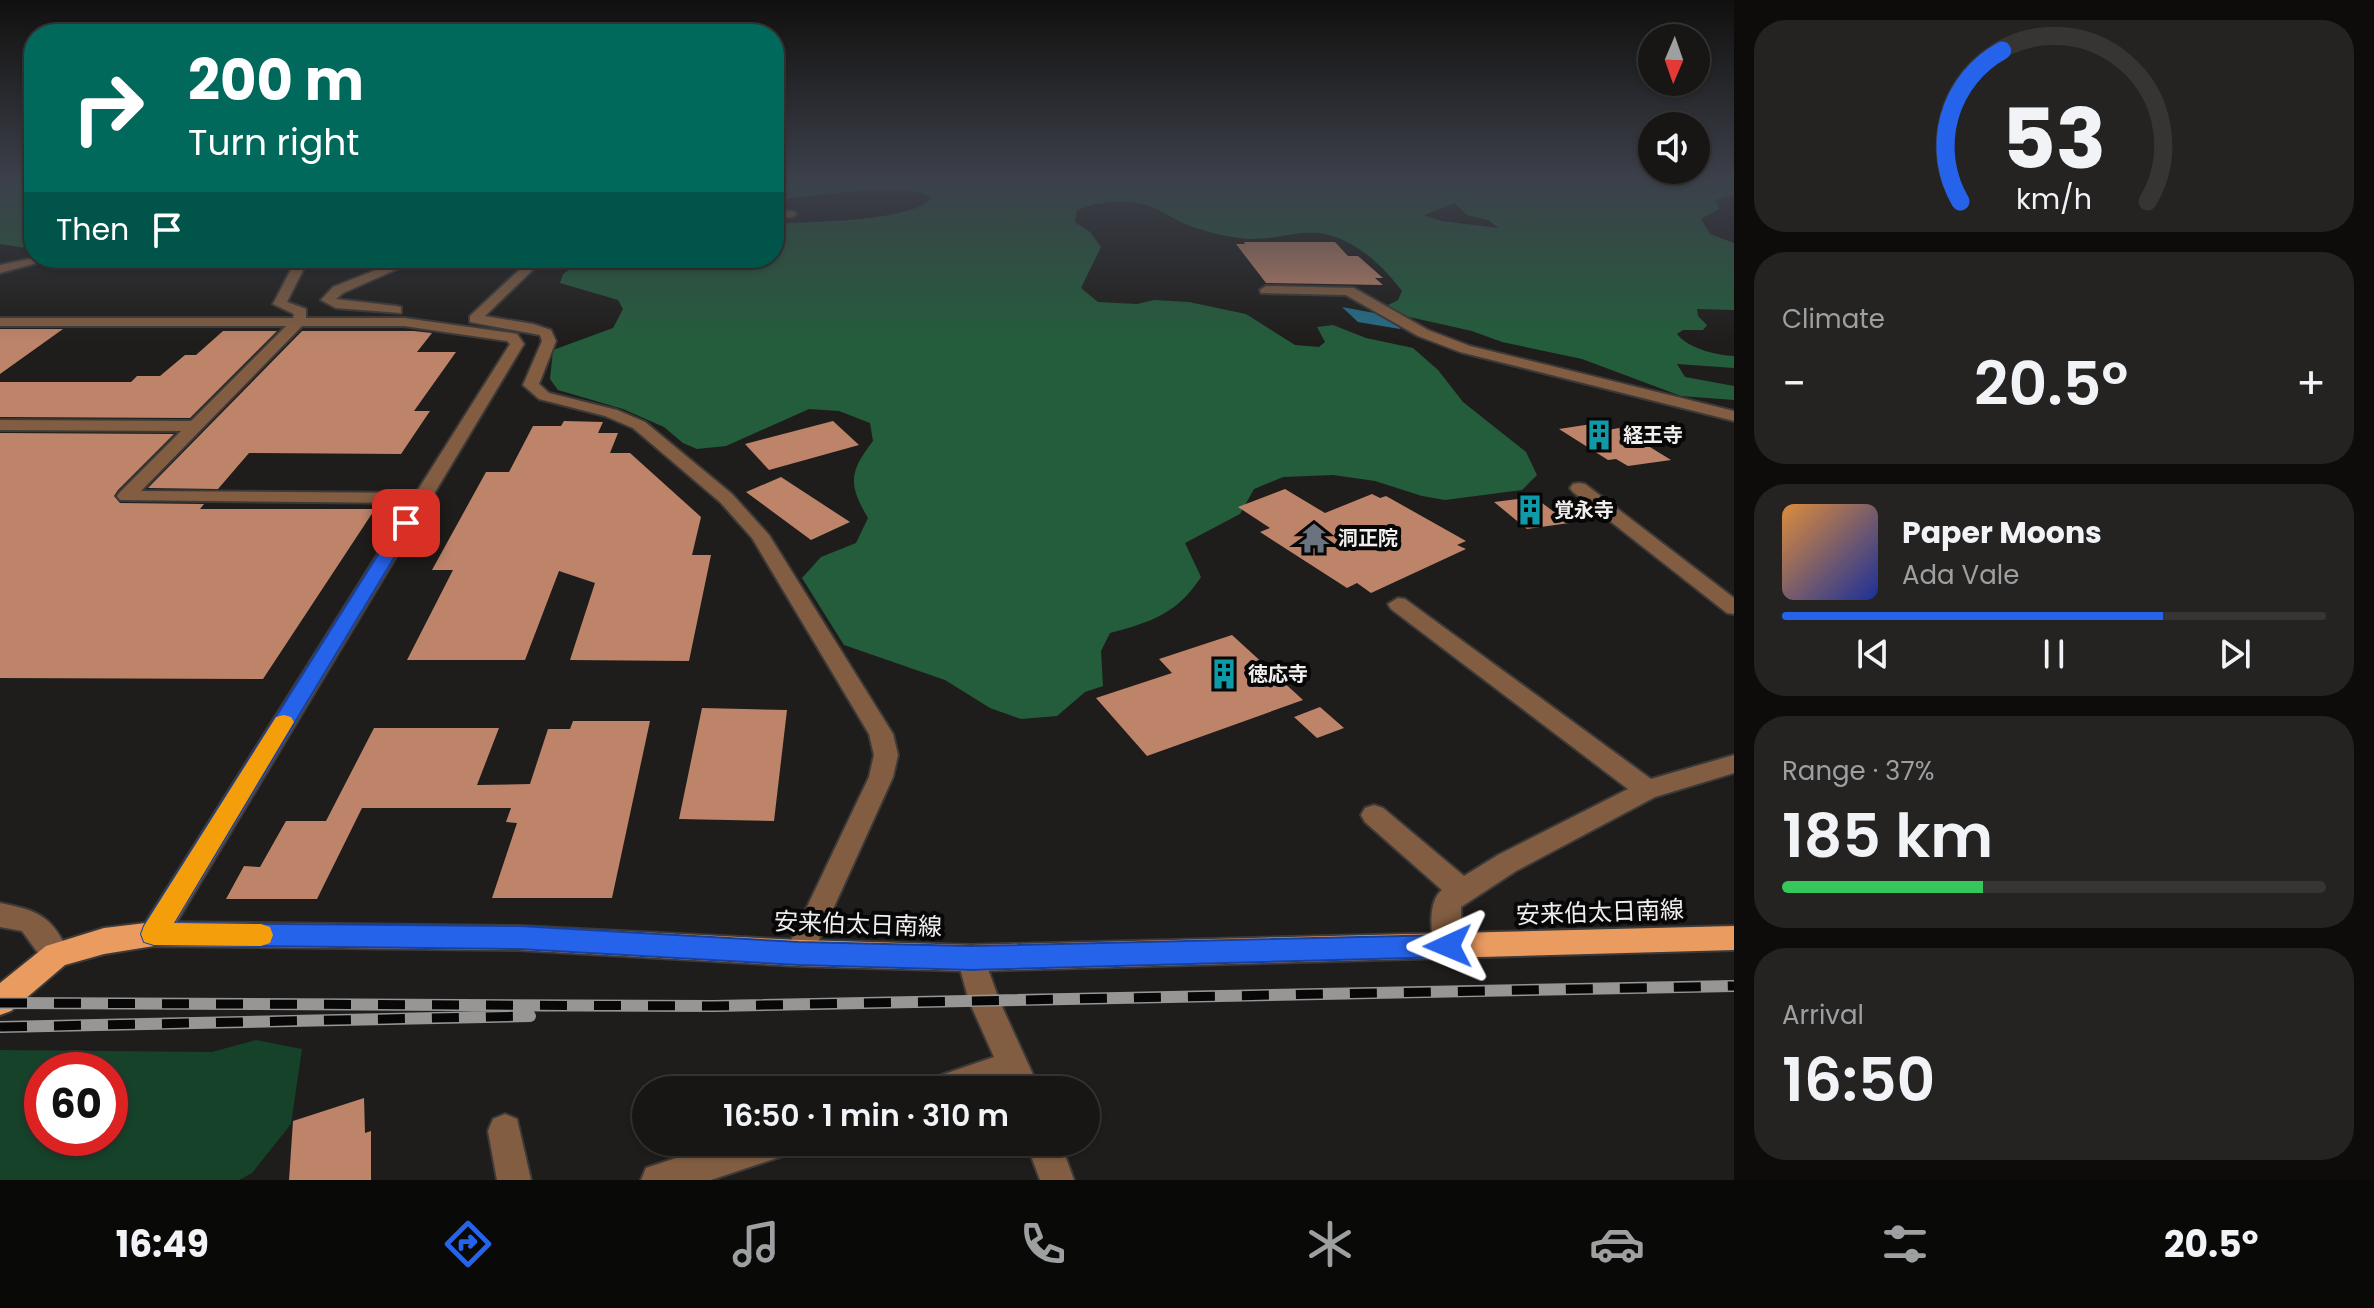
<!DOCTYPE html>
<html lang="en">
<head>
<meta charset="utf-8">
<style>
  body { margin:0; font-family:Poppins,"Noto Sans JP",sans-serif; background:#242322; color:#f1f3f6; height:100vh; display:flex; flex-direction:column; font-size:30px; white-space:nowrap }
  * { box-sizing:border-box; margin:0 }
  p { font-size:26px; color:#9e9fa0 }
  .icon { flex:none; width:44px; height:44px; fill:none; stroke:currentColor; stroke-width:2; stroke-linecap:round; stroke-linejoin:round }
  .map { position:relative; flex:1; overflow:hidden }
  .panel { display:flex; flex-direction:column; gap:20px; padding:20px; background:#0d0c0b; width:640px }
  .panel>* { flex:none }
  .hud { position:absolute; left:24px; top:24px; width:760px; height:244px; border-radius:32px; box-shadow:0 2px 6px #0004,0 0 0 2px #363534; background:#00695c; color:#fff; overflow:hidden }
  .needle { width:52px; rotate:182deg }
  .buttons { position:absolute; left:1638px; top:24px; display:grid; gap:16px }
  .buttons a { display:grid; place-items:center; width:72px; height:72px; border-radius:50%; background:#171614; box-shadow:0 2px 6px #0004,0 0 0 2px #363534; font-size:40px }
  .speed { position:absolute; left:24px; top:1052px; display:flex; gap:16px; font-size:40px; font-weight:700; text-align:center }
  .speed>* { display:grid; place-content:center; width:104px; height:104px; border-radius:50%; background:#171614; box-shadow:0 2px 6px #0004,0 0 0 2px #363534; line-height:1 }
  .speed .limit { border:12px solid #d22; background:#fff; color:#111 }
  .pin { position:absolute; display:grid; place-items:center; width:68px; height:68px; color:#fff; margin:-34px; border-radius:16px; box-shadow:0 4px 12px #0006 }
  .me { position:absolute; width:88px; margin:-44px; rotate:269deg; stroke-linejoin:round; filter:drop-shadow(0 0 6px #0008) }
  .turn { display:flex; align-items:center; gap:28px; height:168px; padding:0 32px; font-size:36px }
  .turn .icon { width:104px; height:104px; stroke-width:2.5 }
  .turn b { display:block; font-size:56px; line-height:68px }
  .then { display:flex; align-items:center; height:76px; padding:0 32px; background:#0003; gap:16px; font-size:30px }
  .big { font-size:60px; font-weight:600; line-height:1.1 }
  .panel .card { flex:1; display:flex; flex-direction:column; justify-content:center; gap:12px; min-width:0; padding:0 28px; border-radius:32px; background:#242322 }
  .panel .dial { align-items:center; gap:0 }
  .dial svg { height:208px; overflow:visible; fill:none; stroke:#363534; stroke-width:7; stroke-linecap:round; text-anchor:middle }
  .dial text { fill:#f1f3f6; stroke:none }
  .song { display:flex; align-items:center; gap:24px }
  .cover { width:96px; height:96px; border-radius:12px; background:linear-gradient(135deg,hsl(30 70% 55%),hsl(230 70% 35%)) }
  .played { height:8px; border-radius:4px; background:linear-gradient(90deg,#2563eb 70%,#363534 70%) }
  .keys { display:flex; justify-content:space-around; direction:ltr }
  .heat { display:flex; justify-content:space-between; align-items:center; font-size:44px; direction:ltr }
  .charge { height:12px; border-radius:6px; background:linear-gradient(90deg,#34c759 37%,#363534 0) }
  .trip { position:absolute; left:632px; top:1076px; width:468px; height:80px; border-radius:40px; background:#171614; box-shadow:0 2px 6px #0004,0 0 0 2px #363534; font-weight:600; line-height:80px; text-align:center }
  .tabs { display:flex; height:128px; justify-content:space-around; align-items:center; background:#090908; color:#9e9fa0 }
  .tabs .icon { width:56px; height:56px }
  .tabs .active { color:#2563eb }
  .tabs b { font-size:36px; color:#f1f3f6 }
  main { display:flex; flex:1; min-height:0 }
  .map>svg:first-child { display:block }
</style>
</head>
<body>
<main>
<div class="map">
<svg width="1734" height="1180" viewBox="0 0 1734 1180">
  <rect width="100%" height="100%" fill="#1f1d1b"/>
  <path fill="#164229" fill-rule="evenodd" d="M 256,1040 L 302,1049 L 291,1124 L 252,1173 L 239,1180 L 0,1180 L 0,1050 L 212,1052 ZM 42,1070 L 110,1070 L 110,1138 L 42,1138 Z"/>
  <path fill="#245d3c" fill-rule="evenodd" d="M 0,178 L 34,178 L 34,249 L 0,244 Z
    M 774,178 L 1734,178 L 1734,195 L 1715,200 L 1719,209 L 1701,219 L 1710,234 L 1734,243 L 1734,310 L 1697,309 L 1698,316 L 1707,325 L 1703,330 L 1683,330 L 1677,334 C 1689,349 1716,355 1734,356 L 1734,368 L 1677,364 L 1685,377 L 1734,386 L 1734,400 L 1681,396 L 1582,359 L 1502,342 L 1472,331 L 1396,314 L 1388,305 L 1398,300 L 1402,291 C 1383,266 1357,241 1325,234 C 1298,228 1271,243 1240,238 C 1224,236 1208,232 1193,227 C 1177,222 1164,211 1149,206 C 1126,199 1099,201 1077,210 L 1075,222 L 1090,232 L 1101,247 L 1081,288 L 1098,302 L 1137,304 L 1154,300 L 1189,302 L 1246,314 L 1295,345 L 1319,347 L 1325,342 L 1317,327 L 1333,325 L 1366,338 L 1413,348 L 1438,370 L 1463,402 L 1526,452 L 1537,475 L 1522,490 L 1445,500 L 1422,496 L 1375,481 L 1333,475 L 1283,477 L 1254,489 L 1240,514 L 1185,543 L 1201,577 C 1177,614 1151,622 1110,633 L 1101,651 L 1103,686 L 1085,692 L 1057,716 L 1021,719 L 990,708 L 945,680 L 844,645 L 802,578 L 821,557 L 856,543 L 868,518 C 848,484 849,472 873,441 L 870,423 L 839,411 L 809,409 L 726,446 L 697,449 L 683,443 L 664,427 L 623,409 L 558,390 L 550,379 L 553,350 L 613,328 L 623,309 L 618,300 L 560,283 L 563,274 L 576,265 L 604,261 L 774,258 L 774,224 C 807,221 912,223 932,197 C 900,180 813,198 774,199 ZM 1455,203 L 1467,215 L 1488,220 L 1499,228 L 1441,221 L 1424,215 Z"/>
  <path fill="#256e88" d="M 1342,307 L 1380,314 L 1401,326 L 1400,329 L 1358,322 Z"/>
  <path fill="#be846a" d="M 1244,242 L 1335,242 L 1348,256 L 1358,256 L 1383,278 L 1375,278 L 1383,285 L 1266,283 L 1236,244 L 1245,244 Z
    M 0,329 L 63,329 L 0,374 Z
    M 223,331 L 277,331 L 190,418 L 0,417 L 0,382 L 131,382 L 137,376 L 160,376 L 185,355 L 196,355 Z
    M 302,331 L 414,331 L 432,333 L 417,352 L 456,352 L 414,411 L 430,411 L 401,454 L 249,453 L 218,489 L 148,488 Z
    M 564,421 L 603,422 L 598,433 L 618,433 L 610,453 L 630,453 L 701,517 L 692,555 L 711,555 L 689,661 L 570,660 L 595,583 L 559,571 L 525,660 L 407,660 L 453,570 L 432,570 L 486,472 L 509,472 L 533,426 L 561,426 Z
    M 833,421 L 859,445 L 769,470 L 745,444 Z
    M 1598,423 L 1608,430 L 1619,428 L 1671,460 L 1628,466 L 1616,459 L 1608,460 L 1559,429 Z
    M 0,433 L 174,434 L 118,490 L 114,496 L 120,503 L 204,504 L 200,509 L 375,509 L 263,679 L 0,678 Z
    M 781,477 L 850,522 L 811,540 L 746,492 Z
    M 1285,489 L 1325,513 L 1372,494 L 1380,498 L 1386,496 L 1466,541 L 1457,545 L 1466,549 L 1371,593 L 1357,583 L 1347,588 L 1260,532 L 1270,528 L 1238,507 Z
    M 1534,497 L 1569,523 L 1527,529 L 1494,502 Z
    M 1232,635 L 1303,700 L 1147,756 L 1096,698 L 1172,673 L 1159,659 Z
    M 1320,707 L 1344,728 L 1317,738 L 1294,717 Z
    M 702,708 L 787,710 L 774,821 L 679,819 Z
    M 573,721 L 650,721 L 612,898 L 492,898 L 517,823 L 506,822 L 511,808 L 362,808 L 317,899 L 226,899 L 244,866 L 260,867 L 286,821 L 326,821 L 374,728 L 499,728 L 477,785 L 530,784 L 548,729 L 570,729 Z
    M 364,1098 L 365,1133 L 371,1131 L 371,1180 L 289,1180 L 293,1121 Z"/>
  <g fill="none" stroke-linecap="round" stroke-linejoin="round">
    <g stroke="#3c3a39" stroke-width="4">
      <path id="minor" d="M 774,211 L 792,211 L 797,214 L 792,217 L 774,217 Z
        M 34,258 L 55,258 L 0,273 L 0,265 Z
        M 297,258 L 309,258 L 287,302 L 306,309 L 306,318 L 404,318 L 512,333 L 517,334 L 524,344 L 164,943 L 154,946 L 144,943 L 140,934 L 144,925 L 410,503 L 120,500 L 117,496 L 120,492 L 181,431 L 0,430 L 0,420 L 191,421 L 286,326 L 0,326 L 0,318 L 293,318 L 294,314 L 273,304 ZM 302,326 L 404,326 L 507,341 L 510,344 L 416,493 L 141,491 Z
        M 406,258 L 422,258 L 343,293 L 336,299 L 396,306 L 401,307 L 401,313 L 336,308 L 321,300 L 333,287 Z
        M 532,258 L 545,258 L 485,316 L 533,324 L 551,330 L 556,341 L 539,384 L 549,393 L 617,410 L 645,422 L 732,494 L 769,535 L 893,734 L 898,755 L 893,777 L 809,962 L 799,966 L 789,962 L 785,953 L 869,777 L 874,755 L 869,734 L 752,538 L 720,502 L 633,428 L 605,416 L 539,399 L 523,385 L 542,341 L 540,335 L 470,322 L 470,316 Z
        M 1266,286 L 1354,288 L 1428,330 L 1470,346 L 1734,411 L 1734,421 L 1460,352 L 1418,336 L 1346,295 L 1261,293 L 1260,290 Z
        M 1579,483 L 1585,484 L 1734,598 L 1734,614 L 1727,613 L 1573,492 L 1570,488 L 1573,484 Z
        M 1398,598 L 1405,599 L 1651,779 L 1734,755 L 1734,773 L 1655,797 L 1516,871 L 1461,907 L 1462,946 L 1458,955 L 1448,959 L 1438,955 C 1430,939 1427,901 1442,890 L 1365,822 L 1361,815 L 1365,808 L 1374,805 L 1383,808 L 1464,876 L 1498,855 L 1628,789 L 1391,609 L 1388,604 Z
        M 0,903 C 40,911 52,916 70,955 L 66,964 L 56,968 L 46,964 L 22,931 L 0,927 Z
        M 971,945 L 981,949 L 999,1000 L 1040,1090 L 1008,1090 L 1005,1084 L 989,1090 L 925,1090 L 930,1079 L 994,1057 L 969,1001 L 957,958 L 961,949 Z
        M 505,1114 L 517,1119 L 531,1180 L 497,1180 L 488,1131 L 493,1119 Z
        M 724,1142 L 794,1142 L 789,1154 L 711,1180 L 641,1180 L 646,1168 Z
        M 1026,1142 L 1060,1142 L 1074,1180 L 1040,1180 Z"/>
    </g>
    <g stroke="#3c3a39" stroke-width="4">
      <path id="major" d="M 154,922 L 519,926 L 799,940 L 971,945 L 1734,926 L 1734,950 L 971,971 L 799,966 L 519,950 L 154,946 L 104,954 L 65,965 L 11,1011 L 0,1015 L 0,983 L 46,946 L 104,928 Z"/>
    </g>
    <use href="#minor" fill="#825d41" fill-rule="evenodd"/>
    <use href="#major" fill="#ea9c60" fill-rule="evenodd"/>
    <g stroke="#989695" stroke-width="12">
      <path id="rail" d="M 0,1003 L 714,1006 L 1734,986
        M 0,1027 L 530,1016"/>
    </g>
    <use href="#rail" stroke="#080707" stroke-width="9" stroke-dasharray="27" stroke-linecap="butt"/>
  </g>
  <linearGradient id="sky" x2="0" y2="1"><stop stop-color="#11100f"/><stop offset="0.52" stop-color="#3c404a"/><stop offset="1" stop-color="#3c404a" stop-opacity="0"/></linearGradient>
  <rect width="1734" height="343" fill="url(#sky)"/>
  <path fill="#2563eb" stroke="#184099" stroke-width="2" d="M 406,518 L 415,523 L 174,923 L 519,926 L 799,942 L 971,946 L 1448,935 L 1457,938 L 1461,946 L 1457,954 L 1448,957 L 971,970 L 799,965 L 519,949 L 154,945 L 144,942 L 141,934 L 144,926 L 398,523 Z"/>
  <path fill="#f59e0b" d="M 284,715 L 291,717 L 294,722 L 174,923 L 261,924 L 270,927 L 273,935 L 270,943 L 261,946 L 154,945 L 144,942 L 141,934 L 144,926 L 276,717 Z"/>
  <defs>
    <g id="building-bare" transform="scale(2.4)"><path d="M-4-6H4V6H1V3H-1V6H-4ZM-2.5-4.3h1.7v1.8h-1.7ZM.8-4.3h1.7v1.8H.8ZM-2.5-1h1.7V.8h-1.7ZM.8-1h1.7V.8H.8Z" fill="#0f9aa8" stroke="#080707" stroke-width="2.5" paint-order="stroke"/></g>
    <g id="temple-bare" transform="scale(2.4)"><path d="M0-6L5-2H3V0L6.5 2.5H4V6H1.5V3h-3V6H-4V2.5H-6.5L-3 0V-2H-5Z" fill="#6b7280" stroke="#080707" stroke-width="2.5" paint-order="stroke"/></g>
  </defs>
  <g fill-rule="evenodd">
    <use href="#building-bare" x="1599" y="435"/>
    <use href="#building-bare" x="1530" y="510"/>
    <use href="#temple-bare" x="1314" y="538"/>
    <use href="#building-bare" x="1224" y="674"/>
  </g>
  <g text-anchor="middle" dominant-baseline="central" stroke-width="8" stroke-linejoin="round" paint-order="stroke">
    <g font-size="20" font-weight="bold" fill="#f1efee" stroke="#080707" text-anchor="start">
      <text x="1623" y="435">経王寺</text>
      <text x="1554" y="510">覚永寺</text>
      <text x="1338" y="538">洞正院</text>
      <text x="1248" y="674">徳応寺</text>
    </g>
    <g font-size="24" fill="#f1efee" stroke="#080707">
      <text transform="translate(1600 912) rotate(-2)">安来伯太日南線</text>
      <text transform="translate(858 924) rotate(2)">安来伯太日南線</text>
    </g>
  </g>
</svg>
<div class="buttons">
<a><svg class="needle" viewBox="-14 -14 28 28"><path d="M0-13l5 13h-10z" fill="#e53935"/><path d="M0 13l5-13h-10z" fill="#9e9fa0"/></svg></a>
<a><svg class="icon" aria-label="sound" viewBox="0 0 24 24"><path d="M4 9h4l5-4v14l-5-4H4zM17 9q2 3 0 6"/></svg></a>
</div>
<div class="speed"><div class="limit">60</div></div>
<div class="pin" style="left:406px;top:523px;background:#d93025"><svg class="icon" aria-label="arrive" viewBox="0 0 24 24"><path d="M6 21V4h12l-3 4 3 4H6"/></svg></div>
<svg class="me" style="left:1448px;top:946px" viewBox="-20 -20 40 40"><path d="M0-17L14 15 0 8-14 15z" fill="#2563eb" stroke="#fff" stroke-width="4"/></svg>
<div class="trip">16:50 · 1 min · 310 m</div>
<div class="hud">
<div class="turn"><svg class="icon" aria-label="right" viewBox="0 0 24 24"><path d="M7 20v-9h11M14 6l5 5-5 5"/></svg><div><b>200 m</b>Turn right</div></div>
<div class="then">Then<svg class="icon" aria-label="arrive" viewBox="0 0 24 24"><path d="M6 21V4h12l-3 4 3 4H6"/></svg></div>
</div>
</div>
<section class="panel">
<div class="card dial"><svg viewBox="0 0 100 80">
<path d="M14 69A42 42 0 1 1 86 69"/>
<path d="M14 69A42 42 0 0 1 30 11" stroke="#2563eb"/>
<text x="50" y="56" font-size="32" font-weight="700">53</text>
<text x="50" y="72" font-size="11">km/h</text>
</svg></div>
<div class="card"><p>Climate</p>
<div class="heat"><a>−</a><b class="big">20.5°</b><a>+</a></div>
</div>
<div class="card">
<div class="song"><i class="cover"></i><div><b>Paper Moons</b><p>Ada Vale</p></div></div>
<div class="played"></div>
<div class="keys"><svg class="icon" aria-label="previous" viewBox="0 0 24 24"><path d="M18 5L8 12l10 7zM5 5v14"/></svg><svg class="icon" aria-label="pause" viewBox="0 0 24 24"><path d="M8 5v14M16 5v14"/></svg><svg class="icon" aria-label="next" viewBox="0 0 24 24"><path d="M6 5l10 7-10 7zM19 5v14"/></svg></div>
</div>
<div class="card"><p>Range · 37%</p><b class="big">185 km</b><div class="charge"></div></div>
<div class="card"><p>Arrival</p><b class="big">16:50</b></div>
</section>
</main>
<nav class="tabs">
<b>16:49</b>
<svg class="icon active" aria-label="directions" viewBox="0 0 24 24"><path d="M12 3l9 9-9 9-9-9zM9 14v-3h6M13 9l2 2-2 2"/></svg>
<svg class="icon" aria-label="music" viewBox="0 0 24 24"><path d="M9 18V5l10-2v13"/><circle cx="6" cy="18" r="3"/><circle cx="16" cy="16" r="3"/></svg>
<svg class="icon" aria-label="phone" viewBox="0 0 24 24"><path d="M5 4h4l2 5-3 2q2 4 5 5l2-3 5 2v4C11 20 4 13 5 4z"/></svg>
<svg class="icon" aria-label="climate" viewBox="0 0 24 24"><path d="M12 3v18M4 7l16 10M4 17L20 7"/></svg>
<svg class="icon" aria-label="car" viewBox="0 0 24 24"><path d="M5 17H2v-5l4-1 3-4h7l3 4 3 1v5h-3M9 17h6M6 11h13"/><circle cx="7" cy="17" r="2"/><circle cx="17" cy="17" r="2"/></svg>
<svg class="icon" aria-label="filters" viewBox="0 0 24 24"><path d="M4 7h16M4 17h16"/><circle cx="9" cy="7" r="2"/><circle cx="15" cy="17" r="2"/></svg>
<b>20.5°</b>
</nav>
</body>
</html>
